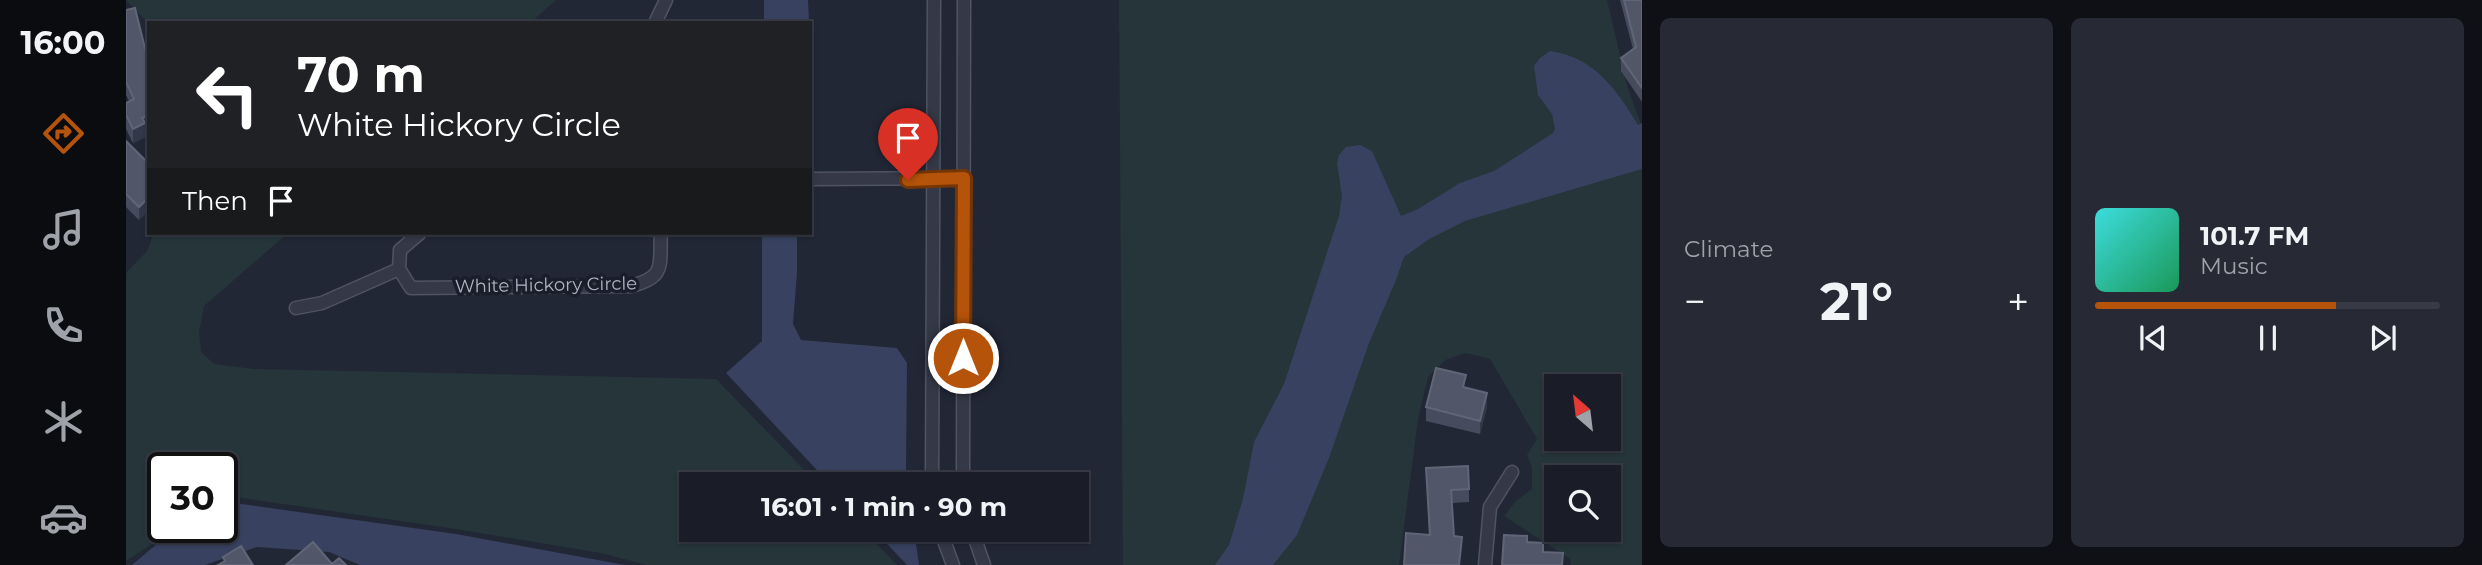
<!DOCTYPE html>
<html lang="en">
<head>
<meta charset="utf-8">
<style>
  body { margin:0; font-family:Montserrat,sans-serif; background:#272a34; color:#f1f3f6; height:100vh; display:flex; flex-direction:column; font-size:26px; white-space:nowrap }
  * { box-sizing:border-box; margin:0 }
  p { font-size:23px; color:#9fa2a8 }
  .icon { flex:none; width:38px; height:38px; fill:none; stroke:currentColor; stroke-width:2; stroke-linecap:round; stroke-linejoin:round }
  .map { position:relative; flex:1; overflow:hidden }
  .side { display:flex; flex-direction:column; gap:18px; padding:18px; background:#0e1016; width:840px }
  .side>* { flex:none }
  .banner { position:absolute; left:21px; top:21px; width:665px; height:214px; border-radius:0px; box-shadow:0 2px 5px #0004,0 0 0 2px #383b45; background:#202124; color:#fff; overflow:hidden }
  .needle { width:46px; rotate:332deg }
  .tools { position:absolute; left:1418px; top:374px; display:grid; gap:14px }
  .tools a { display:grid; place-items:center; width:77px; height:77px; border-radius:0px; background:#1a1d28; box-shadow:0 2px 5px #0004,0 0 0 2px #383b45; font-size:35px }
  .speed { position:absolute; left:21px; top:452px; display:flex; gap:14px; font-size:35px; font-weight:700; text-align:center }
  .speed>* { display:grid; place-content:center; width:91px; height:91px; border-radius:50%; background:#1a1d28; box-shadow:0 2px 5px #0004,0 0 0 2px #383b45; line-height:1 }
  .speed .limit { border:4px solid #111; border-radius:10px; background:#fff; color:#111 }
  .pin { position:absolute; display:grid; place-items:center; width:60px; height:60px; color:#fff; margin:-72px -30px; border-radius:50% 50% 50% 0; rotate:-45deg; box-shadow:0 0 7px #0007 }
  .pin .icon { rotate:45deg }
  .me { position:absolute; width:77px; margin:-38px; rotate:0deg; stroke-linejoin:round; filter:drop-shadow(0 0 5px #0008) }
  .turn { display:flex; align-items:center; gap:24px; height:147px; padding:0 35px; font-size:32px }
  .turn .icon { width:91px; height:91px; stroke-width:2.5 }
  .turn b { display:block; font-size:49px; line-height:60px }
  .then { display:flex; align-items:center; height:66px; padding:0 35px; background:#0003; gap:14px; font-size:26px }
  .big { font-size:52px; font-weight:700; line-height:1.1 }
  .side .card { flex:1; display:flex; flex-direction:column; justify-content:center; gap:10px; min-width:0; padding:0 24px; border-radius:10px; background:#272a34 }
  .song { display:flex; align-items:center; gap:21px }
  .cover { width:84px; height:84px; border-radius:10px; background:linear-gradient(135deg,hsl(180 70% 55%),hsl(150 70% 35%)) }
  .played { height:7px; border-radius:4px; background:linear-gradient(90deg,#b45309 70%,#383b45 70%) }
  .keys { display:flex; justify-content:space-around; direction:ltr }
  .heat { display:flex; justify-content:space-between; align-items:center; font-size:38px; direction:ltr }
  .side .tiles { flex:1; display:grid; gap:18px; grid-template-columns:repeat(2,1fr) }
  .trip { position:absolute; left:553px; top:472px; width:410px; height:70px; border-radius:0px; background:#1a1d28; box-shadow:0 2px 5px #0004,0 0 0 2px #383b45; font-weight:700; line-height:70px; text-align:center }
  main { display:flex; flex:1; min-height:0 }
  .tab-bar { display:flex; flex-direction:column; width:126px; justify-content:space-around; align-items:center; background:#0a0c10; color:#9fa2a8 }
  .tab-bar .icon { width:49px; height:49px }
  .tab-bar .selected { color:#b45309 }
  .tab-bar b { font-size:32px; color:#f1f3f6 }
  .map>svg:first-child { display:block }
</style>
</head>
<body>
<main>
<nav class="tab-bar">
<b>16:00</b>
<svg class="icon selected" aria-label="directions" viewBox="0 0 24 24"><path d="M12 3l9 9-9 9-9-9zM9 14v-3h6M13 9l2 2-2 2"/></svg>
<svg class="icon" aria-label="music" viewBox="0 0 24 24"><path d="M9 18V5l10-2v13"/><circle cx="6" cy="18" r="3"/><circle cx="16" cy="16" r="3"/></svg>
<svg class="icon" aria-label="phone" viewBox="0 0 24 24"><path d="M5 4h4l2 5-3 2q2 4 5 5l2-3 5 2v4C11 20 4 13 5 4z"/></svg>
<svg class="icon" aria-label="climate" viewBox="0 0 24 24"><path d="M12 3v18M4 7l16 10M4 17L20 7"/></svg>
<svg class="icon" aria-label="car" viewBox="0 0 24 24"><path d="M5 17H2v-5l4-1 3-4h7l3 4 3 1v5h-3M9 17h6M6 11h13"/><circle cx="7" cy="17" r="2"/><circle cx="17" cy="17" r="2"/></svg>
</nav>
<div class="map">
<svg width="1516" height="565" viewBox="0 0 1516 565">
  <rect width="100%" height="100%" fill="#222736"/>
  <path fill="#26353a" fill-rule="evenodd" d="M 0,0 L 430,0 L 404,23 L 23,24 Z
    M 993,0 L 1481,0 L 1502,89 L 1516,127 L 1516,565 L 1445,565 L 1444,559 L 1378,516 L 1389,502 L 1406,489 L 1406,468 L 1401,455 L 1411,439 L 1364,359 L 1340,353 L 1319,360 L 1302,377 L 1292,419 L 1273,565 L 997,565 ZM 1430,387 L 1482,387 L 1482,439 L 1430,439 ZM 1430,478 L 1482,478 L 1482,530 L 1430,530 Z
    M 28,233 L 162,233 L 78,306 L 73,332 L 75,352 L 88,364 L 128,369 L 590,379 L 693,485 L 565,485 L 565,530 L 737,530 L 771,565 L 521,565 L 475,553 L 330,529 L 96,495 L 96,467 L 37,467 L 37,527 L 44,527 L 35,538 L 0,561 L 0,273 L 21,251 Z"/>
  <path fill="#38415f" d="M 638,0 L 682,0 L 683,23 L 638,23 Z
    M 1424,51 C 1468,57 1490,89 1512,125 L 1516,123 L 1516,169 L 1339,221 L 1303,239 L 1278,257 L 1270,280 L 1243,343 L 1203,458 L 1171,535 L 1147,565 L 1089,565 L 1103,545 L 1117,499 L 1128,442 L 1158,384 L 1213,216 L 1216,196 L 1211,163 L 1213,155 L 1220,147 L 1234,145 L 1246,151 L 1275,216 L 1292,209 L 1334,183 L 1368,171 L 1427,133 L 1429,129 L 1426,114 L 1412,95 L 1408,66 L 1414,58 Z
    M 636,233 L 671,233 L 671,273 L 667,324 L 675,340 L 771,348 L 781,363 L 780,467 L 782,485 L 705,485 L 600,373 L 636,341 Z
    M 101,502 L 330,534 L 499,565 L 234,565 L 203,552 L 131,547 L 79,565 L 6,565 L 51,527 L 96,527 L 96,504 Z
    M 748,530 L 788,530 L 793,565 L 781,565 Z"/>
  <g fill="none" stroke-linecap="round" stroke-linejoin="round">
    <g stroke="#4f5461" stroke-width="15">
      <path id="minor" d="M 529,23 L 540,0
        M 684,179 L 838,178
        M 294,233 L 274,250 L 273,269 L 285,288 L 505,286 C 541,277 533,265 535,233
        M 170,308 L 196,303 L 273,269
        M 806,485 L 808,0
        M 837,485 L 838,0
        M 814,530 L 827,565
        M 846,530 L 858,565
        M 1359,565 L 1364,507 L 1386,472"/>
    </g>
    <use href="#minor" stroke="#353947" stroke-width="12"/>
  </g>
  <path fill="#464c5e" d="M 1494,0 L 1516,0 L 1516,102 L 1495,71 L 1495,58 L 1507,49 Z
    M 0,10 L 19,130 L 19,137 L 7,143 L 0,129 L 0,103 L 3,101 L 0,95 Z
    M 0,141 L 23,164 L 13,220 L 0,207 Z
    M 1340,388 L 1361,407 L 1354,434 L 1300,421 L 1300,407 Z
    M 1300,468 L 1343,489 L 1343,502 L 1326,503 L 1328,536 L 1336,551 L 1303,535 Z"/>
  <path fill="#333849" d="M 23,115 L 23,128 L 19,130 L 19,137 L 7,143 L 7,129 L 16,118 Z
    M 23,197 L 23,211 L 13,220 L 13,207 Z
    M 1361,393 L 1361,407 L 1354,434 L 1354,421 Z"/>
  <path fill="#515769" stroke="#606677" stroke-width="2" d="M 1498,0 L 1516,0 L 1516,88 L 1495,58 L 1510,47 Z
    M 9,8 L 23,64 L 23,115 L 16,118 L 19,123 L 7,129 L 0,115 L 0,103 L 8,99 L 0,82 L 0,10 Z
    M 0,141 L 23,164 L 23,197 L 13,207 L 0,194 Z
    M 1310,368 L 1340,375 L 1337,387 L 1361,393 L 1354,421 L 1300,407 Z
    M 1342,466 L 1343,489 L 1325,490 L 1328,536 L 1336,537 L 1333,565 L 1278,565 L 1280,533 L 1304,535 L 1300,468 Z
    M 1378,535 L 1401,536 L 1401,542 L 1417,543 L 1417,552 L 1437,553 L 1436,565 L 1376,565 Z
    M 187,542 L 206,564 L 213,558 L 220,565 L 160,565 Z
    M 115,546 L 127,565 L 92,565 L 99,561 L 97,557 Z"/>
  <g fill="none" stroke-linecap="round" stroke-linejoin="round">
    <g stroke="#753606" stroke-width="18">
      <path id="route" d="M 782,180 L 838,178 L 837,358"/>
    </g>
    <use href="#route" stroke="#b45309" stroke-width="12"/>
  </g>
  <g text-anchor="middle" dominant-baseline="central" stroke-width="7" stroke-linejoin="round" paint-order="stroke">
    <g font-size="18" fill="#afb4c3" stroke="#1a1e2b">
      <text transform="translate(420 285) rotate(-1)">White Hickory Circle</text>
    </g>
  </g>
</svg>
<div class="tools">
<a><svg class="needle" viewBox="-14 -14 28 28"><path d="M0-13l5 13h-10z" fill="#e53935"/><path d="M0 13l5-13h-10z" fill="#9fa2a8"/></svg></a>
<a><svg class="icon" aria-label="search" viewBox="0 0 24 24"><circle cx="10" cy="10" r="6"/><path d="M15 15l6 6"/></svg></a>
</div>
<div class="speed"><div class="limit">30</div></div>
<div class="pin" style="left:782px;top:180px;background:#d93025"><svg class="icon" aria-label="arrive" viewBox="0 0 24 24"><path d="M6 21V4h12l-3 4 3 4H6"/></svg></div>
<svg class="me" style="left:837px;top:358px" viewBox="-20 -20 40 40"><circle r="17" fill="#b45309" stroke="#fff" stroke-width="3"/><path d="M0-11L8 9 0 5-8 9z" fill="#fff"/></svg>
<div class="trip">16:01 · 1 min · 90 m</div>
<div class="banner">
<div class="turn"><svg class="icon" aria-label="left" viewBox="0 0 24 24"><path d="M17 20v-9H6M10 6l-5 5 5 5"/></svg><div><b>70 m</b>White Hickory Circle</div></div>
<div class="then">Then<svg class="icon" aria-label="arrive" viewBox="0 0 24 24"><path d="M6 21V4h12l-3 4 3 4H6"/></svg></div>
</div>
</div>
<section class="side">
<div class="tiles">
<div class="card"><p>Climate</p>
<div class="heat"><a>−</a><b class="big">21°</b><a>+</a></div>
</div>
<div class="card">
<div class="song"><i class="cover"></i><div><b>101.7 FM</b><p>Music</p></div></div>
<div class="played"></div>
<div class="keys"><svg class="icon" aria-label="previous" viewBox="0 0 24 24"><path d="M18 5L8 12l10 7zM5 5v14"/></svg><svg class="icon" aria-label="pause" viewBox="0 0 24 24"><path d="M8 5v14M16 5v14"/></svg><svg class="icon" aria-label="next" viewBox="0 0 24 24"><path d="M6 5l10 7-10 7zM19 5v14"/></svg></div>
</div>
</div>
</section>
</main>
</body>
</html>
